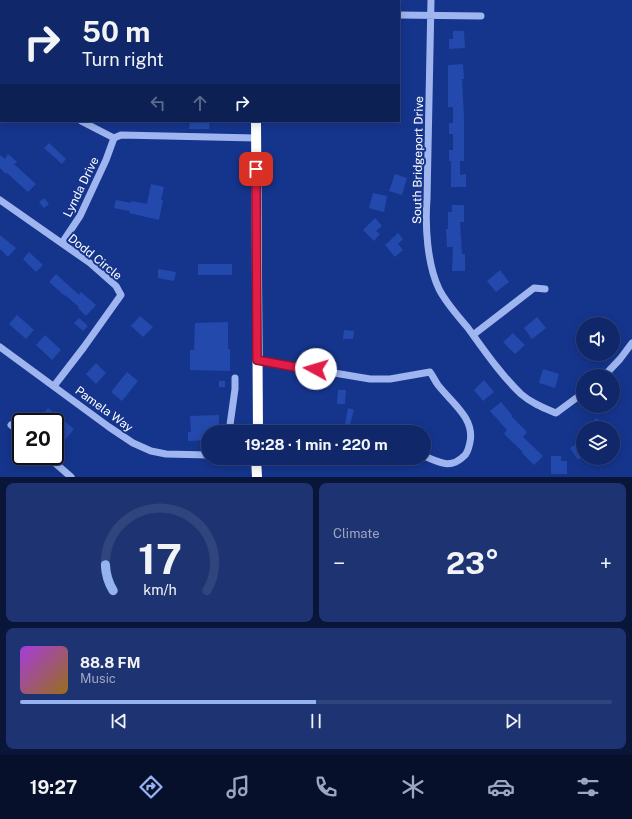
<!DOCTYPE html>
<html lang="en">
<head>
<meta charset="utf-8">
<style>
  body { margin:0; font-family:"Public Sans",sans-serif; background:#1e3472; color:#f1f3f6; height:100vh; display:flex; flex-direction:column; font-size:15px; white-space:nowrap }
  * { box-sizing:border-box; margin:0 }
  p { font-size:13px; color:#9ca6c1 }
  .icon { flex:none; width:22px; height:22px; fill:none; stroke:currentColor; stroke-width:2; stroke-linecap:round; stroke-linejoin:round }
  .map { position:relative; height:477px; overflow:hidden }
  .sheet { display:flex; flex-direction:column; gap:6px; padding:6px; background:#09163a; flex:1 }
  .sheet>* { flex:none }
  .hud { position:absolute; left:0px; top:0px; width:400px; height:122px; box-shadow:0 2px 10px #0003,0 0 0 1px #30447e; background:#10286a; color:#f1f3f6; overflow:hidden }
  .fabs { position:absolute; left:576px; top:317px; display:grid; gap:8px }
  .fabs a { display:grid; place-items:center; width:44px; height:44px; border-radius:50%; background:#10286a; box-shadow:0 2px 10px #0003,0 0 0 1px #30447e; font-size:20px }
  .speed { position:absolute; left:12px; top:413px; display:flex; gap:8px; font-size:20px; font-weight:700; text-align:center }
  .speed>* { display:grid; place-content:center; width:52px; height:52px; border-radius:50%; background:#10286a; box-shadow:0 2px 10px #0003,0 0 0 1px #30447e; line-height:1 }
  .speed .limit { border:2px solid #111; border-radius:6px; background:#fff; color:#111 }
  .pin { position:absolute; display:grid; place-items:center; width:34px; height:34px; color:#fff; margin:-17px; border-radius:8px; box-shadow:0 2px 6px #0006 }
  .me { position:absolute; width:44px; margin:-22px; rotate:276deg; stroke-linejoin:round; filter:drop-shadow(0 0 3px #0008) }
  .turn { display:flex; align-items:center; gap:14px; height:84px; padding:0 16px; font-size:18px }
  .turn .icon { width:52px; height:52px; stroke-width:2.5 }
  .turn b { display:block; font-size:28px; line-height:34px }
  .lanes { display:flex; align-items:center; height:38px; padding:0 16px; background:#0003; justify-content:center; gap:20px; direction:ltr }
  .lanes .off { opacity:.35 }
  .big { font-size:30px; font-weight:700; line-height:1.1 }
  .sheet .widget { flex:1; display:flex; flex-direction:column; justify-content:center; gap:6px; min-width:0; padding:0 14px; border-radius:8px; background:#1e3472 }
  .sheet .dial { align-items:center; gap:0 }
  .dial svg { height:104px; overflow:visible; fill:none; stroke:#30447e; stroke-width:7; stroke-linecap:round; text-anchor:middle }
  .dial text { fill:#f1f3f6; stroke:none }
  .song { display:flex; align-items:center; gap:12px }
  .cover { width:48px; height:48px; border-radius:6px; background:linear-gradient(135deg,hsl(280 70% 55%),hsl(40 70% 35%)) }
  .played { height:4px; border-radius:2px; background:linear-gradient(90deg,#95b2f1 50%,#30447e 50%) }
  .keys { display:flex; justify-content:space-around; direction:ltr }
  .heat { display:flex; justify-content:space-between; align-items:center; font-size:22px; direction:ltr }
  .sheet .tiles { flex:1; display:grid; gap:6px; grid-template-columns:1fr 1fr }
  .widget:last-child { grid-column:span 2 }
  .trip { position:absolute; left:201px; top:425px; width:230px; height:40px; border-radius:20px; background:#10286a; box-shadow:0 2px 10px #0003,0 0 0 1px #30447e; font-weight:700; line-height:40px; text-align:center }
  .tab-bar { display:flex; height:64px; justify-content:space-around; align-items:center; background:#06102a; color:#9ca6c1 }
  .tab-bar .icon { width:28px; height:28px }
  .tab-bar .on { color:#95b2f1 }
  .tab-bar b { font-size:18px; color:#f1f3f6 }
  .map>svg:first-child { display:block }
</style>
</head>
<body>
<div class="map">
<svg width="632" height="477" viewBox="0 0 632 477">
  <rect width="100%" height="100%" fill="#15358d"/>
  <path fill="#2349ac" d="M 453,31 L 464,31 L 465,48 L 449,49 L 449,39 L 453,39 Z
    M 463,64 L 464,79 L 462,79 L 464,117 L 464,161 L 460,161 L 460,175 L 466,174 L 466,187 L 451,187 L 451,161 L 449,161 L 449,150 L 453,150 L 453,134 L 449,134 L 449,123 L 453,123 L 453,107 L 448,107 L 448,65 Z
    M 190,121 L 210,121 L 209,129 L 189,129 Z
    M 49,143 L 66,159 L 62,164 L 44,148 Z
    M 8,154 L 17,162 L 14,164 L 36,184 L 28,192 L 7,173 L 6,174 L 0,168 L 0,155 L 5,159 Z
    M 395,174 L 407,178 L 402,195 L 389,191 Z
    M 151,184 L 164,187 L 161,200 L 163,200 L 159,220 L 129,213 L 130,211 L 114,208 L 116,200 L 131,203 L 131,201 L 147,204 Z
    M 373,193 L 387,196 L 384,212 L 369,208 Z
    M 44,198 L 49,204 L 44,208 L 39,202 Z
    M 452,205 L 464,205 L 464,222 L 460,222 L 462,254 L 465,254 L 465,271 L 452,271 L 453,247 L 447,247 L 446,229 L 448,229 L 448,212 L 452,212 Z
    M 375,218 L 382,226 L 376,231 L 380,234 L 374,241 L 363,230 Z
    M 398,233 L 403,239 L 398,244 L 403,250 L 395,257 L 385,245 Z
    M 0,235 L 16,248 L 8,257 L 0,249 Z
    M 29,252 L 43,265 L 36,272 L 23,259 Z
    M 198,264 L 232,264 L 232,275 L 198,275 Z
    M 158,269 L 176,272 L 174,281 L 158,278 Z
    M 500,270 L 509,282 L 496,292 L 487,281 Z
    M 56,274 L 79,295 L 81,292 L 96,305 L 86,316 L 78,308 L 79,307 L 65,295 L 65,296 L 49,282 Z
    M 17,315 L 34,330 L 26,339 L 9,324 Z
    M 140,316 L 153,327 L 143,337 L 131,326 Z
    M 537,317 L 546,328 L 532,339 L 524,328 Z
    M 79,318 L 88,326 L 83,331 L 74,323 Z
    M 228,322 L 228,349 L 230,349 L 230,371 L 190,370 L 190,350 L 194,350 L 195,323 Z
    M 344,330 L 354,331 L 353,339 L 343,339 Z
    M 513,333 L 525,345 L 515,354 L 503,342 Z
    M 45,335 L 61,350 L 52,360 L 36,345 Z
    M 96,363 L 106,373 L 96,384 L 86,374 Z
    M 543,369 L 559,374 L 555,388 L 539,383 Z
    M 127,372 L 138,381 L 122,401 L 111,392 Z
    M 484,380 L 494,392 L 483,401 L 474,390 Z
    M 219,381 L 225,381 L 225,387 L 219,387 Z
    M 338,390 L 346,390 L 345,404 L 337,404 Z
    M 501,402 L 512,415 L 511,416 L 527,432 L 523,437 L 543,456 L 534,465 L 522,453 L 523,452 L 504,434 L 507,430 L 490,411 Z
    M 48,408 L 74,429 L 60,446 L 55,443 L 55,422 L 36,422 Z
    M 348,408 L 354,410 L 350,425 L 345,424 Z
    M 219,415 L 219,432 L 208,432 L 208,440 L 188,441 L 188,432 L 191,432 L 190,416 Z
    M 596,418 L 610,428 L 589,428 Z
    M 583,440 L 583,456 L 578,460 L 570,448 Z
    M 551,456 L 561,456 L 561,461 L 567,461 L 567,474 L 551,474 Z"/>
  <g fill="none" stroke-linecap="round" stroke-linejoin="round">
    <path stroke="#9fb5f0" stroke-width="7" d="M 431,0 L 427,199 C 425,225 427,264 439,289 C 446,303 458,316 468,328 C 484,350 501,375 521,394 C 531,403 544,408 556,413 L 583,393
      M 399,15 L 481,16
      M 0,71 L 1,71
      M 81,121 L 114,138 L 121,135 L 256,138
      M 0,200 L 90,263 L 116,286 L 121,295 L 84,347 L 54,386
      M 62,243 L 80,216 L 106,160 L 114,138
      M 473,335 L 534,288 L 545,289
      M 0,347 L 109,427 L 133,443 L 151,451 L 166,454 L 208,455
      M 257,360 L 370,379 L 390,379 L 430,372 C 433,376 435,381 438,385 C 451,402 475,418 470,442 C 469,447 468,453 464,456 C 450,470 439,462 424,456
      M 604,376 L 620,359 L 632,343
      M 11,425 L 21,434
      M 229,432 L 235,389 L 235,378
      M 47,456 L 71,477"/>
    <path stroke="#fff" stroke-width="10" d="M 260,1 L 260,0
      M 256,121 L 258,432
      M 256,458 L 257,477"/>
  </g>
  <g fill="none" stroke-linecap="round" stroke-linejoin="round">
    <g stroke="#92132f" stroke-width="10">
      <path id="route" d="M 256,169 L 257,360 L 306,369 L 316,369"/>
    </g>
    <use href="#route" stroke="#e11d48" stroke-width="7"/>
  </g>
  <g text-anchor="middle" dominant-baseline="central" stroke-width="4" stroke-linejoin="round" paint-order="stroke">
    <g font-size="12" fill="#fff" stroke="#15358d">
      <text transform="translate(418 160) rotate(-89)">South Bridgeport Drive</text>
      <text transform="translate(81 187) rotate(-64)">Lynda Drive</text>
      <text transform="translate(95 257) rotate(39)">Dodd Circle</text>
      <text transform="translate(104 409) rotate(36)">Pamela Way</text>
    </g>
  </g>
</svg>
<div class="fabs">
<a><svg class="icon" aria-label="sound" viewBox="0 0 24 24"><path d="M4 9h4l5-4v14l-5-4H4zM17 9q2 3 0 6"/></svg></a>
<a><svg class="icon" aria-label="search" viewBox="0 0 24 24"><circle cx="10" cy="10" r="6"/><path d="M15 15l6 6"/></svg></a>
<a><svg class="icon" aria-label="layers" viewBox="0 0 24 24"><path d="M12 4l9 5-9 5-9-5zM3 14l9 5 9-5"/></svg></a>
</div>
<div class="speed"><div class="limit">20</div></div>
<div class="pin" style="left:256px;top:169px;background:#d93025"><svg class="icon" aria-label="arrive" viewBox="0 0 24 24"><path d="M6 21V4h12l-3 4 3 4H6"/></svg></div>
<svg class="me" style="left:316px;top:369px" viewBox="-20 -20 40 40"><circle r="19" fill="#fff"/><path d="M0-13L10 11 0 6-10 11z" fill="#e11d48"/></svg>
<div class="trip">19:28 · 1 min · 220 m</div>
<div class="hud">
<div class="turn"><svg class="icon" aria-label="right" viewBox="0 0 24 24"><path d="M7 20v-9h11M14 6l5 5-5 5"/></svg><div><b>50 m</b>Turn right</div></div>
<div class="lanes"><svg class="icon off" aria-label="left" viewBox="0 0 24 24"><path d="M17 20v-9H6M10 6l-5 5 5 5"/></svg><svg class="icon off" aria-label="ahead" viewBox="0 0 24 24"><path d="M12 20V5M6 11l6-6 6 6"/></svg><svg class="icon" aria-label="right" viewBox="0 0 24 24"><path d="M7 20v-9h11M14 6l5 5-5 5"/></svg></div>
</div>
</div>
<section class="sheet">
<div class="tiles">
<div class="widget dial"><svg viewBox="0 0 100 80">
<path d="M14 69A42 42 0 1 1 86 69"/>
<path d="M14 69A42 42 0 0 1 8 49" stroke="#95b2f1"/>
<text x="50" y="56" font-size="32" font-weight="700">17</text>
<text x="50" y="72" font-size="11">km/h</text>
</svg></div>
<div class="widget"><p>Climate</p>
<div class="heat"><a>−</a><b class="big">23°</b><a>+</a></div>
</div>
<div class="widget">
<div class="song"><i class="cover"></i><div><b>88.8 FM</b><p>Music</p></div></div>
<div class="played"></div>
<div class="keys"><svg class="icon" aria-label="previous" viewBox="0 0 24 24"><path d="M18 5L8 12l10 7zM5 5v14"/></svg><svg class="icon" aria-label="pause" viewBox="0 0 24 24"><path d="M8 5v14M16 5v14"/></svg><svg class="icon" aria-label="next" viewBox="0 0 24 24"><path d="M6 5l10 7-10 7zM19 5v14"/></svg></div>
</div>
</div>
</section>
<nav class="tab-bar">
<b>19:27</b>
<svg class="icon on" aria-label="directions" viewBox="0 0 24 24"><path d="M12 3l9 9-9 9-9-9zM9 14v-3h6M13 9l2 2-2 2"/></svg>
<svg class="icon" aria-label="music" viewBox="0 0 24 24"><path d="M9 18V5l10-2v13"/><circle cx="6" cy="18" r="3"/><circle cx="16" cy="16" r="3"/></svg>
<svg class="icon" aria-label="phone" viewBox="0 0 24 24"><path d="M5 4h4l2 5-3 2q2 4 5 5l2-3 5 2v4C11 20 4 13 5 4z"/></svg>
<svg class="icon" aria-label="climate" viewBox="0 0 24 24"><path d="M12 3v18M4 7l16 10M4 17L20 7"/></svg>
<svg class="icon" aria-label="car" viewBox="0 0 24 24"><path d="M5 17H2v-5l4-1 3-4h7l3 4 3 1v5h-3M9 17h6M6 11h13"/><circle cx="7" cy="17" r="2"/><circle cx="17" cy="17" r="2"/></svg>
<svg class="icon" aria-label="filters" viewBox="0 0 24 24"><path d="M4 7h16M4 17h16"/><circle cx="9" cy="7" r="2"/><circle cx="15" cy="17" r="2"/></svg>
</nav>
</body>
</html>
